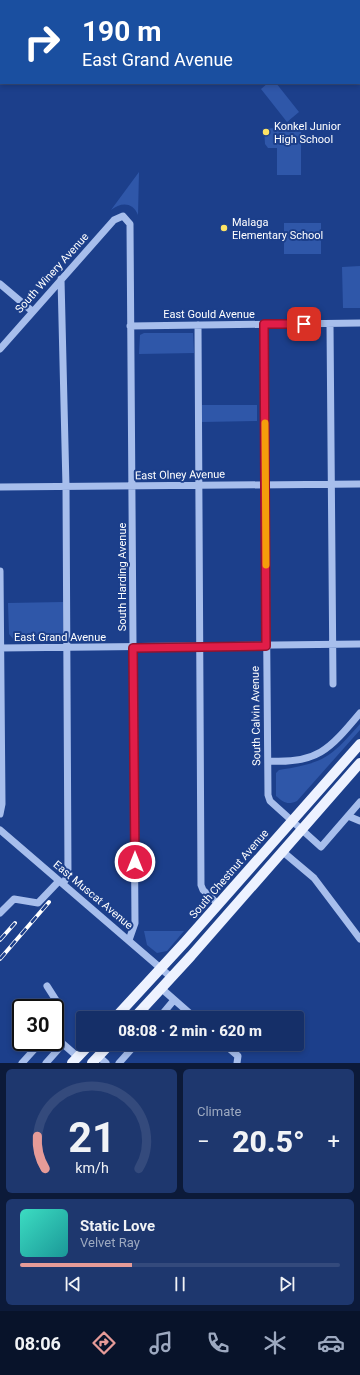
<!DOCTYPE html>
<html lang="en">
<head>
<meta charset="utf-8">
<style>
  body { margin:0; font-family:Roboto,sans-serif; background:#1e376e; color:#f1f3f6; height:100vh; display:flex; flex-direction:column; font-size:15px; white-space:nowrap }
  * { box-sizing:border-box; margin:0 }
  p { font-size:13px; color:#9da9c0 }
  .icon { flex:none; width:22px; height:22px; fill:none; stroke:currentColor; stroke-width:2; stroke-linecap:round; stroke-linejoin:round }
  .map { position:relative; height:1063px; overflow:hidden }
  .drawer { display:flex; flex-direction:column; gap:6px; padding:6px; background:#0c1a39; flex:1 }
  .drawer>* { flex:none }
  .banner { position:absolute; left:0px; top:0px; width:360px; height:84px; box-shadow:0 2px 6px #0003,0 0 0 1px #344a7c; background:#1a4fa0; color:#fff; overflow:hidden }
  .speed { position:absolute; left:12px; top:999px; display:flex; gap:8px; font-size:20px; font-weight:700; text-align:center }
  .speed>* { display:grid; place-content:center; width:52px; height:52px; border-radius:50%; background:#152f68; box-shadow:0 2px 6px #0003,0 0 0 1px #344a7c; line-height:1 }
  .speed .limit { border:2px solid #111; border-radius:6px; background:#fff; color:#111 }
  .pin { position:absolute; display:grid; place-items:center; width:34px; height:34px; color:#fff; margin:-17px; border-radius:8px; box-shadow:0 2px 6px #0006 }
  .me { position:absolute; width:44px; margin:-22px; rotate:0deg; stroke-linejoin:round; filter:drop-shadow(0 0 3px #0008) }
  .turn { display:flex; align-items:center; gap:14px; height:84px; padding:0 16px; font-size:18px }
  .turn .icon { width:52px; height:52px; stroke-width:2.5 }
  .turn b { display:block; font-size:28px; line-height:34px }
  .big { font-size:30px; font-weight:800; line-height:1.1 }
  .drawer .tile { flex:1; display:flex; flex-direction:column; justify-content:center; gap:6px; min-width:0; padding:0 14px; border-radius:6px; background:#1e376e }
  .drawer .dial { align-items:center; gap:0 }
  .dial svg { height:104px; overflow:visible; fill:none; stroke:#344a7c; stroke-width:7; stroke-linecap:round; text-anchor:middle }
  .dial text { fill:#f1f3f6; stroke:none }
  .song { display:flex; align-items:center; gap:12px }
  .cover { width:48px; height:48px; border-radius:6px; background:linear-gradient(135deg,hsl(170 70% 55%),hsl(180 70% 35%)) }
  .played { height:4px; border-radius:2px; background:linear-gradient(90deg,#e69b98 35%,#344a7c 35%) }
  .keys { display:flex; justify-content:space-around; direction:ltr }
  .heat { display:flex; justify-content:space-between; align-items:center; font-size:22px; direction:ltr }
  .drawer .tiles { flex:1; display:grid; gap:6px; grid-template-columns:1fr 1fr }
  .tile:last-child { grid-column:span 2 }
  .trip { position:absolute; left:76px; top:1011px; width:228px; height:40px; border-radius:4px; background:#152f68; box-shadow:0 2px 6px #0003,0 0 0 1px #344a7c; font-weight:800; line-height:40px; text-align:center }
  .tab-bar { display:flex; height:64px; justify-content:space-around; align-items:center; background:#08132a; color:#9da9c0 }
  .tab-bar .icon { width:28px; height:28px }
  .tab-bar .on { color:#e69b98 }
  .tab-bar b { font-size:18px; color:#f1f3f6 }
  .map>svg:first-child { display:block }
</style>
</head>
<body>
<div class="map">
<svg width="360" height="1063" viewBox="0 0 360 1063">
  <rect width="100%" height="100%" fill="#1c3f8b"/>
  <path fill="#2f57a9" d="M 268,83 L 276,83 L 299,112 L 287,122 L 261,89 Z
    M 285,127 L 287,130 L 301,130 L 301,175 L 277,175 L 277,148 L 268,148 L 265,144 L 264,129 Z
    M 139,172 L 138,215 C 133,202 121,202 111,210 Z
    M 284,223 L 321,223 L 321,254 L 284,254 Z
    M 360,266 L 360,308 L 343,308 L 342,267 Z
    M 144,333 L 193,333 L 194,353 L 139,354 L 140,335 Z
    M 202,405 L 257,405 L 257,421 L 202,422 Z
    M 63,602 L 63,639 L 14,640 L 9,634 L 8,603 Z
    M 360,724 L 360,730 L 297,801 C 288,805 284,803 276,796 L 276,773 L 279,770 C 324,763 330,758 360,724 Z
    M 144,931 L 184,931 L 167,951 L 157,953 L 147,945 Z"/>
  <g fill="none" stroke-linecap="round" stroke-linejoin="round">
    <path stroke="#a7beec" stroke-width="7" d="M 300,1 L 301,0
      M 324,1 L 325,0
      M 61,279 L 66,487 L 68,875 L 63,884
      M 0,284 L 32,311
      M 330,324 L 333,684
      M 198,325 L 201,885 L 203,890 L 218,904
      M 264,325 L 268,795 L 270,801 L 321,847 L 360,802
      M 130,326 L 360,323
      M 0,349 L 114,220 L 123,216 L 130,224 L 135,923 L 129,940
      M 0,487 L 360,484
      M 0,571 L 2,804 L 0,814
      M 0,648 L 360,644
      M 268,761 C 317,764 329,750 360,713
      M 348,816 L 360,821
      M 0,830 L 172,978
      M 282,851 L 314,878 L 360,939
      M 0,913 L 14,899 L 38,903 L 59,881
      M 47,986 L 61,1008 L 61,1019 L 55,1026
      M 162,989 L 195,1018
      M 159,1018 L 174,1000
      M 55,1037 L 78,1057
      M 224,1044 L 238,1056 L 237,1063
      M 98,1056 L 106,1063
      M 22,1063 L 41,1042
      M 46,1063 L 63,1044
      M 119,1063 L 136,1044"/>
    <path stroke="#edf2ff" stroke-width="10" d="M 115,1018 L 185,942 L 360,744
      M 134,1018 L 191,956 L 360,763
      M 72,1063 L 90,1044
      M 92,1063 L 110,1044"/>
    <g stroke="#fff" stroke-width="4">
      <path id="rail" d="M 0,940 L 15,923
        M 0,959 L 49,902"/>
    </g>
    <use href="#rail" stroke="#1c3f8b" stroke-width="2.5" stroke-dasharray="8" stroke-linecap="butt"/>
  </g>
  <g fill="none" stroke-linecap="round" stroke-linejoin="round">
    <g stroke="#92132f" stroke-width="10">
      <path id="route" d="M 135,862 L 133,648 L 266,646 L 264,324 L 304,324"/>
    </g>
    <use href="#route" stroke="#e11d48" stroke-width="7"/>
    <path stroke="#f59e0b" stroke-width="7" d="M 265,423 L 266,565"/>
  </g>
  <g fill="#fde365" stroke="#1c3f8b" stroke-width="1.5">
    <circle cx="266" cy="132" r="4"/>
    <circle cx="224" cy="228" r="4"/>
  </g>
  <g text-anchor="middle" dominant-baseline="central" stroke-width="4" stroke-linejoin="round" paint-order="stroke">
    <g font-size="11" fill="#fff" stroke="#1c3f8b" text-anchor="start">
      <text x="274" y="126">Konkel Junior<tspan x="274" dy="13">High School</tspan></text>
      <text x="232" y="222">Malaga<tspan x="232" dy="13">Elementary School</tspan></text>
    </g>
    <g font-size="11" fill="#fff" stroke="#1c3f8b">
      <text transform="translate(52 273) rotate(-48)">South Winery Avenue</text>
      <text x="209" y="314">East Gould Avenue</text>
      <text transform="translate(180 475) rotate(-1)">East Olney Avenue</text>
      <text transform="translate(122 577) rotate(-90)">South Harding Avenue</text>
      <text x="60" y="637">East Grand Avenue</text>
      <text transform="translate(256 716) rotate(-91)">South Calvin Avenue</text>
      <text transform="translate(229 874) rotate(-49)">South Chestnut Avenue</text>
      <text transform="translate(93 895) rotate(40)">East Muscat Avenue</text>
    </g>
  </g>
</svg>
<div class="speed"><div class="limit">30</div></div>
<div class="pin" style="left:304px;top:324px;background:#d93025"><svg class="icon" aria-label="arrive" viewBox="0 0 24 24"><path d="M6 21V4h12l-3 4 3 4H6"/></svg></div>
<svg class="me" style="left:135px;top:862px" viewBox="-20 -20 40 40"><circle r="17" fill="#e11d48" stroke="#fff" stroke-width="3"/><path d="M0-11L8 9 0 5-8 9z" fill="#fff"/></svg>
<div class="trip">08:08 · 2 min · 620 m</div>
<div class="banner">
<div class="turn"><svg class="icon" aria-label="right" viewBox="0 0 24 24"><path d="M7 20v-9h11M14 6l5 5-5 5"/></svg><div><b>190 m</b>East Grand Avenue</div></div>
</div>
</div>
<section class="drawer">
<div class="tiles">
<div class="tile dial"><svg viewBox="0 0 100 80">
<path d="M14 69A42 42 0 1 1 86 69"/>
<path d="M14 69A42 42 0 0 1 8 44" stroke="#e69b98"/>
<text x="50" y="56" font-size="32" font-weight="700">21</text>
<text x="50" y="72" font-size="11">km/h</text>
</svg></div>
<div class="tile"><p>Climate</p>
<div class="heat"><a>−</a><b class="big">20.5°</b><a>+</a></div>
</div>
<div class="tile">
<div class="song"><i class="cover"></i><div><b>Static Love</b><p>Velvet Ray</p></div></div>
<div class="played"></div>
<div class="keys"><svg class="icon" aria-label="previous" viewBox="0 0 24 24"><path d="M18 5L8 12l10 7zM5 5v14"/></svg><svg class="icon" aria-label="pause" viewBox="0 0 24 24"><path d="M8 5v14M16 5v14"/></svg><svg class="icon" aria-label="next" viewBox="0 0 24 24"><path d="M6 5l10 7-10 7zM19 5v14"/></svg></div>
</div>
</div>
</section>
<nav class="tab-bar">
<b>08:06</b>
<svg class="icon on" aria-label="directions" viewBox="0 0 24 24"><path d="M12 3l9 9-9 9-9-9zM9 14v-3h6M13 9l2 2-2 2"/></svg>
<svg class="icon" aria-label="music" viewBox="0 0 24 24"><path d="M9 18V5l10-2v13"/><circle cx="6" cy="18" r="3"/><circle cx="16" cy="16" r="3"/></svg>
<svg class="icon" aria-label="phone" viewBox="0 0 24 24"><path d="M5 4h4l2 5-3 2q2 4 5 5l2-3 5 2v4C11 20 4 13 5 4z"/></svg>
<svg class="icon" aria-label="climate" viewBox="0 0 24 24"><path d="M12 3v18M4 7l16 10M4 17L20 7"/></svg>
<svg class="icon" aria-label="car" viewBox="0 0 24 24"><path d="M5 17H2v-5l4-1 3-4h7l3 4 3 1v5h-3M9 17h6M6 11h13"/><circle cx="7" cy="17" r="2"/><circle cx="17" cy="17" r="2"/></svg>
</nav>
</body>
</html>
